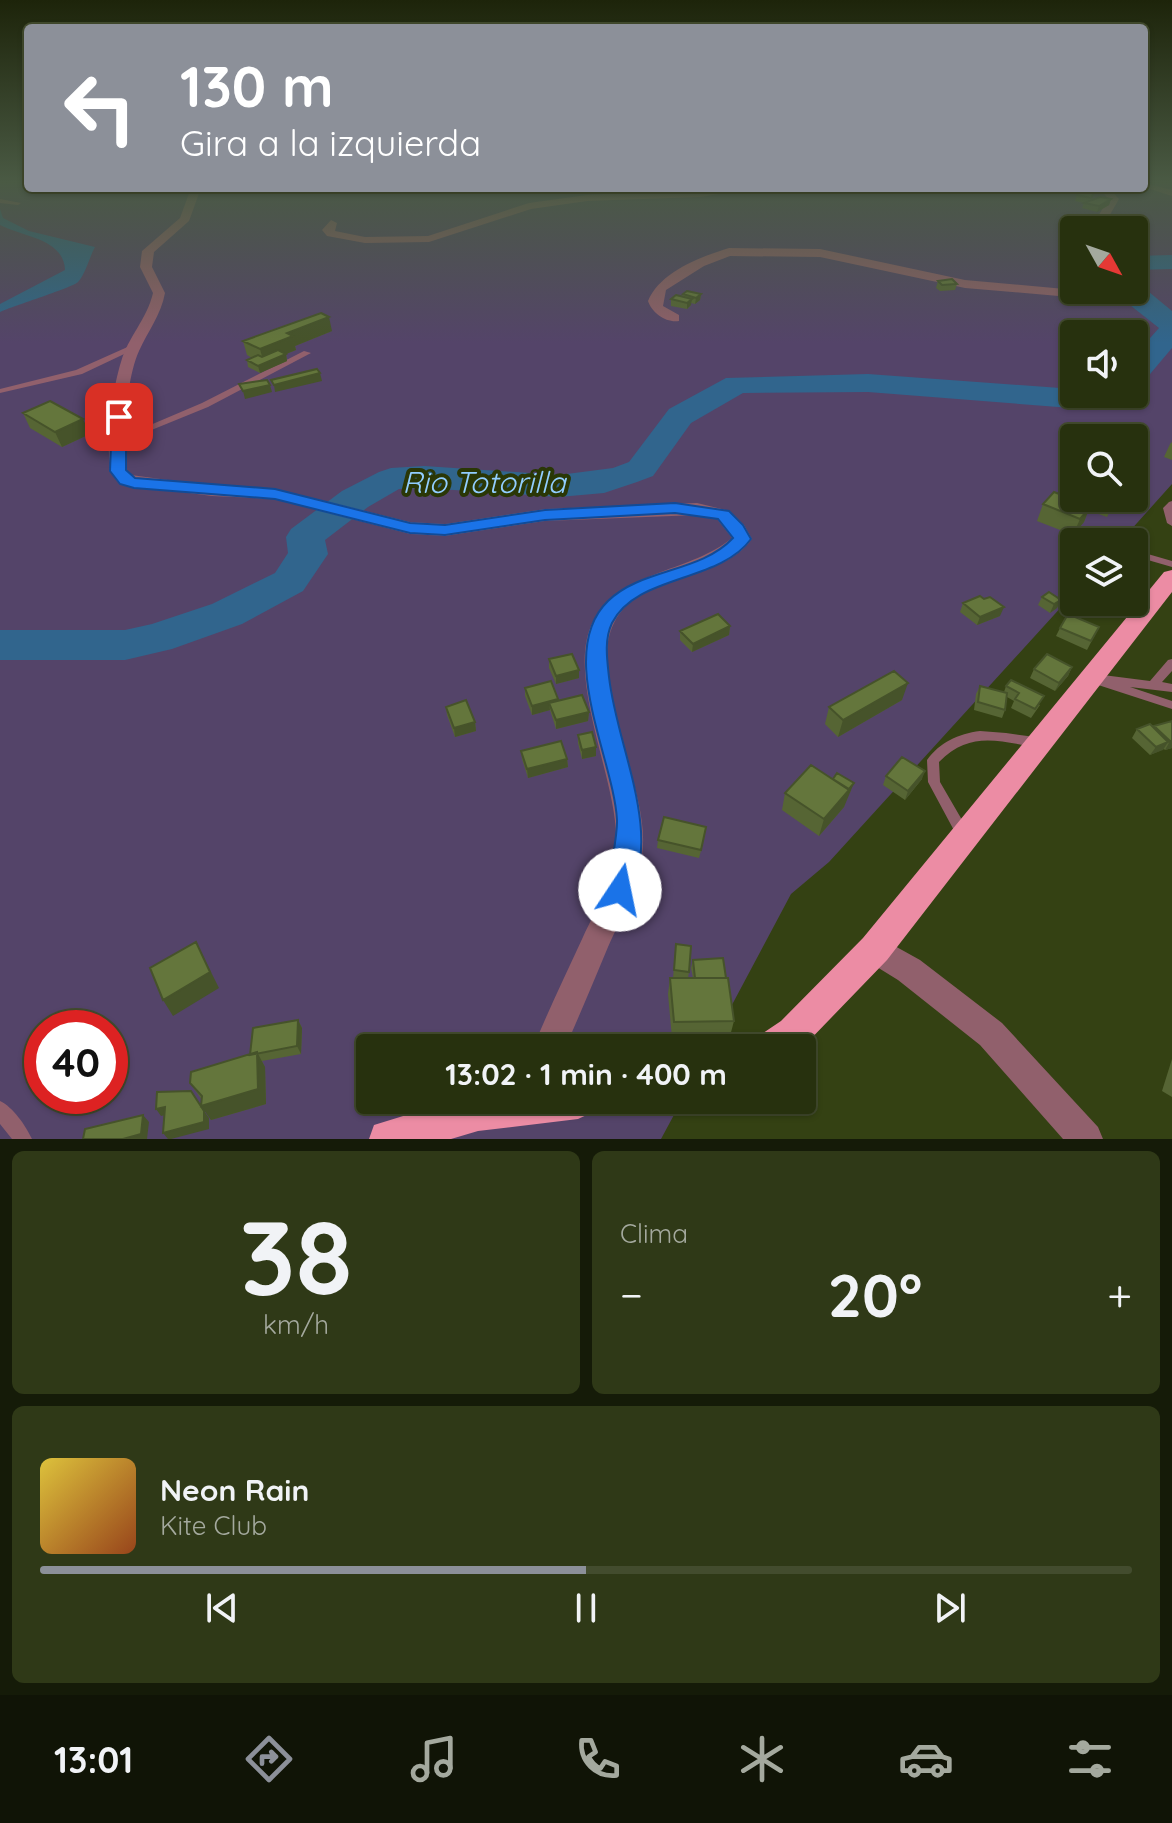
<!DOCTYPE html>
<html lang="es">
<head>
<meta charset="utf-8">
<style>
  body { margin:0; font-family:Quicksand,sans-serif; background:#2f3917; color:#f1f3f6; height:100vh; display:flex; flex-direction:column; font-size:30px; white-space:nowrap }
  * { box-sizing:border-box; margin:0 }
  p { font-size:26px; color:#a4a99e }
  .icon { flex:none; width:44px; height:44px; fill:none; stroke:currentColor; stroke-width:2; stroke-linecap:round; stroke-linejoin:round }
  .map { position:relative; height:1139px; overflow:hidden }
  .sheet { display:flex; flex-direction:column; gap:12px; padding:12px; background:#151b08; flex:1 }
  .sheet>* { flex:none }
  .guide { position:absolute; left:24px; top:24px; width:1124px; height:168px; border-radius:8px; box-shadow:0 2px 6px #0004,0 0 0 2px #434c2e; background:#8c9099; color:#fff; overflow:hidden }
  .needle { width:52px; rotate:130deg }
  .tools { position:absolute; left:1060px; top:216px; display:grid; gap:16px }
  .tools a { display:grid; place-items:center; width:88px; height:88px; border-radius:8px; background:#27310e; box-shadow:0 2px 6px #0004,0 0 0 2px #434c2e; font-size:40px }
  .speed { position:absolute; left:24px; top:1010px; display:flex; gap:16px; font-size:40px; font-weight:700; text-align:center }
  .speed>* { display:grid; place-content:center; width:104px; height:104px; border-radius:50%; background:#27310e; box-shadow:0 2px 6px #0004,0 0 0 2px #434c2e; line-height:1 }
  .speed .limit { border:12px solid #d22; background:#fff; color:#111 }
  .pin { position:absolute; display:grid; place-items:center; width:68px; height:68px; color:#fff; margin:-34px; border-radius:16px; box-shadow:0 4px 12px #0006 }
  .me { position:absolute; width:88px; margin:-44px; rotate:11deg; stroke-linejoin:round; filter:drop-shadow(0 0 6px #0008) }
  .turn { display:flex; align-items:center; gap:28px; height:168px; padding:0 24px; font-size:36px }
  .turn .icon { width:104px; height:104px; stroke-width:2.5 }
  .turn b { display:block; font-size:56px; line-height:68px }
  .big { font-size:60px; font-weight:800; line-height:1.1 }
  .sheet .card { flex:1; display:flex; flex-direction:column; justify-content:center; gap:12px; min-width:0; padding:0 28px; border-radius:12px; background:#2f3917 }
  .sheet .dial { align-items:center; gap:0 }
  .dial b { font-size:104px; line-height:1 }
  .song { display:flex; align-items:center; gap:24px }
  .cover { width:96px; height:96px; border-radius:12px; background:linear-gradient(135deg,hsl(50 70% 55%),hsl(20 70% 35%)) }
  .played { height:8px; border-radius:4px; background:linear-gradient(90deg,#8c9099 50%,#434c2e 50%) }
  .keys { display:flex; justify-content:space-around; direction:ltr }
  .heat { display:flex; justify-content:space-between; align-items:center; font-size:44px; direction:ltr }
  .sheet .tiles { flex:1; display:grid; gap:12px; grid-template-columns:1fr 1fr }
  .card:last-child { grid-column:span 2 }
  .trip { position:absolute; left:356px; top:1034px; width:460px; height:80px; border-radius:8px; background:#27310e; box-shadow:0 2px 6px #0004,0 0 0 2px #434c2e; font-weight:800; line-height:80px; text-align:center }
  .tab-bar { display:flex; height:128px; justify-content:space-around; align-items:center; background:#101406; color:#a4a99e }
  .tab-bar .icon { width:56px; height:56px }
  .tab-bar .on { color:#8c9099 }
  .tab-bar b { font-size:36px; color:#f1f3f6 }
  .map>svg:first-child { display:block }
</style>
</head>
<body>
<div class="map">
<svg width="1172" height="1139" viewBox="0 0 1172 1139">
  <rect width="100%" height="100%" fill="#344113"/>
  <path fill="#544469" fill-rule="evenodd" d="M 0,183 L 28,183 L 28,188 L 1144,188 L 1144,183 L 1172,183 L 1172,484 L 1120,542 L 1074,542 L 1074,593 L 829,862 L 791,894 L 709,1048 L 370,1048 L 370,1100 L 682,1100 L 661,1139 L 0,1139 ZM 1074,230 L 1134,230 L 1134,290 L 1074,290 ZM 1074,334 L 1134,334 L 1134,394 L 1074,394 ZM 1074,438 L 1134,438 L 1134,498 L 1074,498 ZM 42,1028 L 110,1028 L 110,1096 L 42,1096 Z"/>
  <path fill="#31658d" d="M 0,209 L 3,218 L 29,231 L 95,247 C 89,258 86,273 78,282 C 74,287 13,306 0,312 L 0,304 L 65,270 C 64,239 24,237 0,225 Z"/>
  <g fill="none" stroke-linecap="round" stroke-linejoin="round">
    <path fill="#31658d" fill-rule="evenodd" d="M 1172,255 L 1172,269 L 1134,270 L 1134,256 Z
      M 1134,285 L 1149,292 L 1172,311 L 1172,348 L 1145,380 L 1134,383 L 1134,356 L 1159,328 L 1111,290 L 1134,290 Z
      M 868,374 L 1074,389 L 1074,394 L 1105,394 L 1101,401 L 1071,408 L 868,392 L 743,393 L 691,423 L 653,476 L 637,482 L 604,493 L 559,497 L 424,488 L 399,489 L 368,507 L 325,540 L 328,554 L 303,591 L 242,624 L 172,649 L 125,660 L 0,660 L 0,630 L 125,630 L 152,624 L 212,604 L 275,573 L 288,553 L 286,537 L 291,529 L 342,491 L 379,472 L 391,468 L 424,466 L 559,475 L 613,468 L 629,462 L 669,409 L 726,378 Z"/>
    <path fill="#91606c" fill-rule="evenodd" d="M 0,199 L 21,203 L 18,205 L 0,203 Z
      M 132,345 L 139,347 L 82,374 L 0,393 L 0,389 L 76,370 Z
      M 304,351 L 311,353 L 208,407 L 122,442 L 116,442 L 115,440 L 202,403 Z
      M 1172,501 L 1172,526 L 1167,523 L 1163,508 L 1169,502 Z
      M 1134,550 L 1172,561 L 1172,567 L 1134,556 Z
      M 1121,602 C 1132,602 1141,602 1148,611 L 1143,615 L 1122,604 Z
      M 1172,659 L 1172,671 L 1162,682 L 1172,684 L 1172,692 L 1130,687 L 1172,701 L 1172,709 L 1089,682 L 1087,679 L 1089,676 C 1094,674 1098,676 1103,675 L 1150,681 L 1168,660 Z
      M 980,731 L 1006,733 L 1035,737 L 1039,739 L 1041,742 L 1039,745 L 1035,747 C 997,741 970,731 939,762 L 940,782 L 969,832 L 967,836 L 962,838 L 957,836 L 928,782 L 927,760 C 940,742 958,734 980,731 Z
      M 0,1101 C 13,1107 26,1126 32,1139 L 12,1139 L 0,1124 Z"/>
    <path fill="#91606c" fill-rule="evenodd" d="M 1144,183 L 1172,190 L 1172,196 L 1144,187 Z
      M 713,188 L 723,188 L 719,194 L 700,197 L 587,201 L 531,209 L 429,242 L 365,243 L 327,236 L 322,230 L 331,220 L 337,223 L 335,231 L 365,237 L 428,236 L 529,203 L 587,195 Z
      M 1098,188 L 1109,188 L 1119,199 L 1101,230 L 1089,230 L 1109,199 Z
      M 729,248 L 820,249 L 965,280 L 1065,289 L 1070,278 L 1074,277 L 1074,290 L 1077,290 L 1070,297 L 965,288 L 820,257 L 730,256 L 704,266 L 666,290 L 663,306 L 679,315 L 679,321 C 666,323 652,313 648,301 C 660,272 700,257 729,248 Z
      M 875,935 L 920,960 L 1002,1023 L 1098,1127 L 1103,1139 L 1063,1139 L 980,1045 L 898,980 L 864,959 L 860,949 L 864,939 Z"/>
    <path fill="#91606c" fill-rule="evenodd" d="M 191,188 L 201,188 L 189,221 L 154,252 L 152,267 L 165,293 C 161,315 148,331 139,351 C 126,380 122,440 127,471 L 131,475 L 212,486 L 275,489 L 410,522 L 445,524 L 545,509 L 697,503 L 730,511 L 744,525 L 752,539 C 719,584 640,571 614,623 C 586,679 646,781 643,844 C 642,880 623,914 608,947 C 594,981 580,1014 565,1048 L 533,1048 C 548,1011 566,974 583,937 C 597,907 616,875 616,840 C 618,779 560,667 597,615 C 630,569 690,572 732,538 L 717,519 L 697,515 L 545,521 L 445,536 L 410,534 L 275,499 L 212,496 L 120,484 C 98,467 113,387 121,362 C 128,337 147,319 153,293 L 140,267 L 142,251 L 180,218 Z"/>
    <path fill="#ec8ca4" fill-rule="evenodd" d="M 1172,570 L 1172,592 L 887,960 L 802,1048 L 755,1048 L 760,1035 L 781,1021 L 863,938 L 1164,572 Z
      M 455,1100 L 597,1100 L 591,1113 L 578,1119 L 478,1131 L 451,1139 L 369,1139 L 374,1125 Z"/>
  </g>
  <path fill="#566534" d="M 1097,190 L 1091,200 L 1111,199 L 1109,205 L 1097,212 L 1082,208 L 1084,203 L 1075,201 L 1077,195 Z
    M 938,281 L 957,284 L 955,290 L 940,291 L 936,288 Z
    M 683,294 L 701,294 L 700,300 L 695,304 L 691,303 L 691,305 L 687,309 L 671,306 L 671,299 L 682,297 Z
    M 332,331 L 295,346 L 296,350 L 286,354 L 287,361 L 260,373 L 248,367 L 247,360 L 252,358 L 247,355 L 243,341 Z
    M 23,413 L 90,434 L 62,447 L 30,428 Z
    M 1172,442 L 1172,460 L 1164,457 L 1170,444 Z
    M 1074,496 L 1093,499 L 1084,522 L 1073,535 L 1037,521 L 1043,504 L 1072,499 Z
    M 1096,498 L 1117,498 L 1107,517 L 1090,511 Z
    M 1067,583 L 1074,585 L 1074,602 L 1093,602 L 1089,611 L 1060,601 L 1057,608 L 1050,613 L 1038,605 L 1042,597 L 1060,599 Z
    M 963,603 L 1000,616 L 977,625 L 960,612 Z
    M 730,626 L 729,635 L 692,652 L 680,640 L 680,631 Z
    M 1099,627 L 1087,650 L 1056,636 L 1060,628 Z
    M 549,659 L 579,678 L 556,684 L 549,668 Z
    M 1072,667 L 1068,676 L 1055,691 L 1030,678 L 1034,669 Z
    M 980,686 L 1004,692 L 1006,686 L 1040,705 L 1031,718 L 1011,708 L 1014,701 L 1007,697 L 1005,710 L 1002,718 L 974,710 L 976,694 Z
    M 525,688 L 589,712 L 588,721 L 556,729 L 550,710 L 532,715 L 525,696 Z
    M 902,700 L 838,737 L 825,724 L 829,707 Z
    M 446,707 L 475,722 L 476,731 L 455,737 L 447,715 Z
    M 1172,721 L 1172,748 L 1165,750 L 1164,749 L 1150,755 L 1132,738 L 1137,729 L 1153,728 L 1154,726 Z
    M 578,735 L 596,756 L 582,759 L 578,743 Z
    M 521,751 L 567,759 L 568,767 L 528,778 L 522,759 Z
    M 886,776 L 922,779 L 905,800 L 883,785 Z
    M 851,791 L 847,796 L 844,807 L 819,836 L 782,810 L 785,793 Z
    M 705,836 L 699,858 L 657,848 L 658,840 Z
    M 676,944 L 689,972 L 688,978 L 693,978 L 691,968 L 693,960 L 734,1021 L 730,1036 L 672,1038 L 668,994 L 670,978 L 673,978 Z
    M 298,1020 L 302,1028 L 301,1054 L 262,1061 L 265,1067 L 266,1104 L 211,1120 L 202,1100 L 190,1083 L 250,1055 Z
    M 1172,1059 L 1172,1097 L 1162,1091 Z"/>
  <path fill="#46532a" d="M 1111,199 L 1109,205 L 1097,212 L 1099,206 Z
    M 701,294 L 700,300 L 695,304 L 696,298 Z
    M 692,299 L 691,305 L 687,309 L 687,303 Z
    M 329,317 L 332,331 L 295,346 L 296,350 L 286,354 L 287,361 L 260,373 L 258,366 L 264,364 L 260,349 L 287,333 Z
    M 320,373 L 322,381 L 275,392 L 274,385 Z
    M 270,385 L 272,392 L 245,399 L 243,391 Z
    M 83,419 L 90,434 L 62,447 L 55,432 Z
    M 1093,499 L 1084,522 L 1073,535 L 1080,519 L 1087,510 Z
    M 1061,600 L 1057,608 L 1050,613 L 1054,604 Z
    M 1004,607 L 1000,616 L 977,625 L 980,617 Z
    M 730,626 L 729,635 L 692,652 L 693,644 Z
    M 1072,667 L 1068,676 L 1055,691 L 1059,683 Z
    M 579,670 L 579,678 L 556,684 L 556,676 Z
    M 908,683 L 902,700 L 838,737 L 843,720 Z
    M 558,699 L 558,708 L 549,703 L 550,710 L 532,715 L 532,706 Z
    M 589,712 L 588,721 L 556,729 L 556,720 Z
    M 475,722 L 476,731 L 455,737 L 454,728 Z
    M 1170,741 L 1172,741 L 1172,748 L 1165,750 Z
    M 1168,742 L 1163,750 L 1150,755 L 1156,747 Z
    M 596,747 L 596,756 L 582,759 L 582,750 Z
    M 567,759 L 568,767 L 528,778 L 527,769 Z
    M 925,771 L 922,779 L 905,800 L 908,791 Z
    M 854,783 L 844,807 L 819,836 L 824,819 Z
    M 196,942 L 219,988 L 173,1016 L 163,1000 Z
    M 298,1020 L 302,1028 L 301,1054 L 297,1046 Z
    M 257,1052 L 265,1067 L 266,1104 L 211,1120 L 201,1106 Z
    M 165,1107 L 170,1114 L 161,1116 L 156,1109 Z
    M 204,1111 L 209,1118 L 209,1129 L 171,1139 L 168,1139 L 163,1133 Z
    M 143,1115 L 149,1122 L 147,1139 L 123,1139 Z"/>
  <path fill="#64763c" stroke="#46532a" stroke-width="2" d="M 1081,188 L 1097,188 L 1091,198 L 1077,195 Z
    M 1100,197 L 1111,199 L 1099,206 L 1084,203 Z
    M 952,279 L 957,284 L 942,285 L 938,281 Z
    M 687,291 L 701,294 L 696,298 L 683,294 Z
    M 676,295 L 692,299 L 687,303 L 671,299 Z
    M 321,313 L 329,317 L 287,333 L 293,336 L 260,349 L 243,341 Z
    M 278,350 L 286,354 L 258,366 L 247,360 L 258,355 L 262,357 Z
    M 317,369 L 320,373 L 274,385 L 271,380 Z
    M 267,380 L 270,385 L 243,391 L 239,384 Z
    M 50,401 L 83,419 L 55,432 L 23,413 Z
    M 1054,492 L 1091,506 L 1080,519 L 1043,504 Z
    M 1076,498 L 1090,498 L 1093,499 L 1090,503 Z
    M 1096,498 L 1117,498 L 1111,509 L 1094,503 Z
    M 1067,583 L 1074,585 L 1074,596 L 1063,593 Z
    M 1049,592 L 1061,600 L 1054,604 L 1042,597 Z
    M 980,596 L 984,599 L 990,597 L 1004,607 L 980,617 L 963,603 Z
    M 718,614 L 730,626 L 693,644 L 680,631 Z
    M 1068,614 L 1099,627 L 1091,641 L 1060,628 Z
    M 572,654 L 579,670 L 556,676 L 549,659 Z
    M 1047,654 L 1072,667 L 1059,683 L 1034,669 Z
    M 894,671 L 908,683 L 843,720 L 829,707 Z
    M 1011,680 L 1044,696 L 1035,709 L 1015,699 L 1019,693 L 1006,686 Z
    M 551,681 L 558,699 L 532,706 L 525,688 Z
    M 980,686 L 1007,693 L 1005,710 L 978,702 Z
    M 582,695 L 589,712 L 556,720 L 549,703 Z
    M 466,700 L 475,722 L 454,728 L 446,707 Z
    M 1172,721 L 1172,741 L 1170,741 L 1154,726 Z
    M 1150,724 L 1168,742 L 1156,747 L 1137,729 Z
    M 592,732 L 596,747 L 582,750 L 578,735 Z
    M 561,741 L 567,759 L 527,769 L 521,751 Z
    M 902,757 L 925,771 L 908,791 L 886,776 Z
    M 811,765 L 849,790 L 824,819 L 785,793 Z
    M 837,773 L 854,783 L 849,789 L 833,779 Z
    M 664,817 L 706,827 L 701,850 L 658,840 Z
    M 196,942 L 210,972 L 163,1000 L 150,968 Z
    M 676,944 L 691,946 L 689,972 L 674,970 Z
    M 723,958 L 726,978 L 695,978 L 693,960 Z
    M 670,978 L 728,978 L 734,1021 L 674,1022 Z
    M 298,1020 L 297,1046 L 250,1055 L 253,1028 Z
    M 257,1052 L 258,1089 L 201,1106 L 202,1096 L 190,1083 L 191,1072 Z
    M 191,1091 L 204,1111 L 204,1122 L 163,1133 L 165,1107 L 156,1109 L 157,1092 Z
    M 143,1115 L 141,1134 L 123,1139 L 83,1139 L 85,1129 Z"/>
  <linearGradient id="sky" x2="0" y2="1"><stop stop-color="#1d240a"/><stop offset="0.53" stop-color="#4a5a44"/><stop offset="1" stop-color="#4a5a44" stop-opacity="0"/></linearGradient>
  <rect width="1172" height="343" fill="url(#sky)"/>
  <path fill="#1a73e8" stroke="#114b97" stroke-width="2" d="M 119,412 L 126,417 L 126,470 L 135,478 L 275,489 L 410,523 L 445,525 L 545,510 L 675,503 L 729,511 L 743,525 L 751,539 C 719,583 637,574 612,623 C 604,640 607,659 609,677 C 617,749 662,827 630,898 L 620,901 L 611,898 C 605,883 618,841 617,820 C 614,760 555,652 608,601 C 642,568 700,573 733,538 L 718,519 L 675,513 L 583,518 L 545,520 L 445,535 L 410,533 L 275,499 L 134,488 L 120,484 L 110,471 L 112,417 Z"/>
  <g text-anchor="middle" dominant-baseline="central" stroke-width="8" stroke-linejoin="round" paint-order="stroke">
    <g font-size="30" font-style="italic" fill="#92ceff" stroke="#2a3706">
      <text x="484" y="482">Rio Totorilla</text>
    </g>
  </g>
</svg>
<div class="tools">
<a><svg class="needle" viewBox="-14 -14 28 28"><path d="M0-13l5 13h-10z" fill="#e53935"/><path d="M0 13l5-13h-10z" fill="#a4a99e"/></svg></a>
<a><svg class="icon" aria-label="sound" viewBox="0 0 24 24"><path d="M4 9h4l5-4v14l-5-4H4zM17 9q2 3 0 6"/></svg></a>
<a><svg class="icon" aria-label="search" viewBox="0 0 24 24"><circle cx="10" cy="10" r="6"/><path d="M15 15l6 6"/></svg></a>
<a><svg class="icon" aria-label="layers" viewBox="0 0 24 24"><path d="M12 4l9 5-9 5-9-5zM3 14l9 5 9-5"/></svg></a>
</div>
<div class="speed"><div class="limit">40</div></div>
<div class="pin" style="left:119px;top:417px;background:#d93025"><svg class="icon" aria-label="arrive" viewBox="0 0 24 24"><path d="M6 21V4h12l-3 4 3 4H6"/></svg></div>
<svg class="me" style="left:620px;top:890px" viewBox="-20 -20 40 40"><circle r="19" fill="#fff"/><path d="M0-13L10 11 0 6-10 11z" fill="#1a73e8"/></svg>
<div class="trip">13:02 · 1 min · 400 m</div>
<div class="guide">
<div class="turn"><svg class="icon" aria-label="left" viewBox="0 0 24 24"><path d="M17 20v-9H6M10 6l-5 5 5 5"/></svg><div><b>130 m</b>Gira a la izquierda</div></div>
</div>
</div>
<section class="sheet">
<div class="tiles">
<div class="card dial"><b>38</b><p>km/h</p></div>
<div class="card"><p>Clima</p>
<div class="heat"><a>−</a><b class="big">20°</b><a>+</a></div>
</div>
<div class="card">
<div class="song"><i class="cover"></i><div><b>Neon Rain</b><p>Kite Club</p></div></div>
<div class="played"></div>
<div class="keys"><svg class="icon" aria-label="previous" viewBox="0 0 24 24"><path d="M18 5L8 12l10 7zM5 5v14"/></svg><svg class="icon" aria-label="pause" viewBox="0 0 24 24"><path d="M8 5v14M16 5v14"/></svg><svg class="icon" aria-label="next" viewBox="0 0 24 24"><path d="M6 5l10 7-10 7zM19 5v14"/></svg></div>
</div>
</div>
</section>
<nav class="tab-bar">
<b>13:01</b>
<svg class="icon on" aria-label="directions" viewBox="0 0 24 24"><path d="M12 3l9 9-9 9-9-9zM9 14v-3h6M13 9l2 2-2 2"/></svg>
<svg class="icon" aria-label="music" viewBox="0 0 24 24"><path d="M9 18V5l10-2v13"/><circle cx="6" cy="18" r="3"/><circle cx="16" cy="16" r="3"/></svg>
<svg class="icon" aria-label="phone" viewBox="0 0 24 24"><path d="M5 4h4l2 5-3 2q2 4 5 5l2-3 5 2v4C11 20 4 13 5 4z"/></svg>
<svg class="icon" aria-label="climate" viewBox="0 0 24 24"><path d="M12 3v18M4 7l16 10M4 17L20 7"/></svg>
<svg class="icon" aria-label="car" viewBox="0 0 24 24"><path d="M5 17H2v-5l4-1 3-4h7l3 4 3 1v5h-3M9 17h6M6 11h13"/><circle cx="7" cy="17" r="2"/><circle cx="17" cy="17" r="2"/></svg>
<svg class="icon" aria-label="filters" viewBox="0 0 24 24"><path d="M4 7h16M4 17h16"/><circle cx="9" cy="7" r="2"/><circle cx="15" cy="17" r="2"/></svg>
</nav>
</body>
</html>
